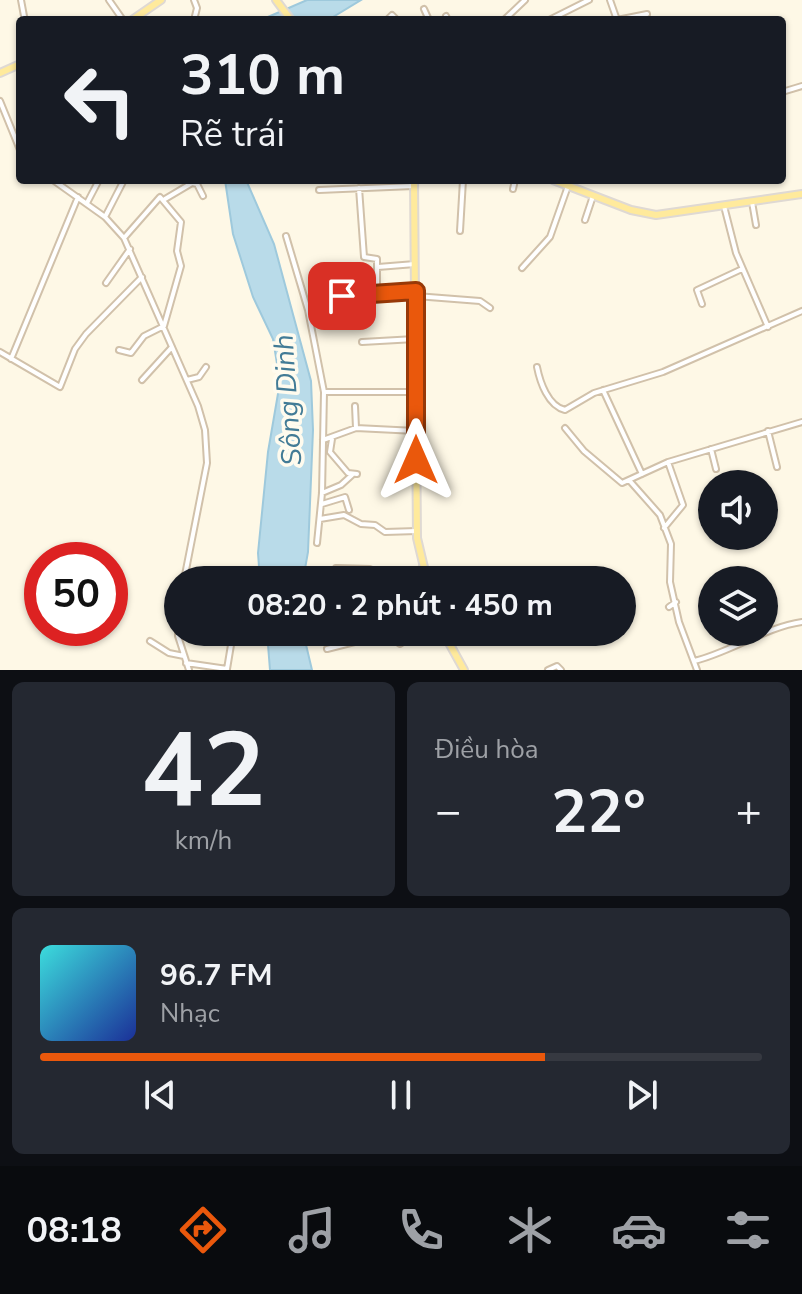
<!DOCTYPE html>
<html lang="vi">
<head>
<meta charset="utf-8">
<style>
  body { margin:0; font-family:"Nunito Sans",sans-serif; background:#242831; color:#f1f3f6; height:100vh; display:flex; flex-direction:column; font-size:30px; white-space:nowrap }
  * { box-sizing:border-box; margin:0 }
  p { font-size:26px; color:#9ea1a6 }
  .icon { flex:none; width:44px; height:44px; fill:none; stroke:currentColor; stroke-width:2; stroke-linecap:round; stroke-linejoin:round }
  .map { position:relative; height:670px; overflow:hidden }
  .panel { display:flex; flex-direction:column; gap:12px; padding:12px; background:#0d0f14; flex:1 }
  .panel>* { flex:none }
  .guide { position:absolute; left:16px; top:16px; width:770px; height:168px; border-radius:8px; box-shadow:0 2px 6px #0004; background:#171b24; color:#f1f3f6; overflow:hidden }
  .fabs { position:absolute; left:698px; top:470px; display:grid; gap:16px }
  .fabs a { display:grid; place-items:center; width:80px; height:80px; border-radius:50%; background:#171b24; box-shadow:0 2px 6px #0004; font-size:40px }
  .speed { position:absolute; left:24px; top:542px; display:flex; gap:16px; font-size:40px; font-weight:700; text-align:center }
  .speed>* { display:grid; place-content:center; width:104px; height:104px; border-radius:50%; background:#171b24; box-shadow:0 2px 6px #0004; line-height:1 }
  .speed .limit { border:12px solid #d22; background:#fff; color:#111 }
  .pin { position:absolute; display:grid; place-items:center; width:68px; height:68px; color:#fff; margin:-34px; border-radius:16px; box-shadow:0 4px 12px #0006 }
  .me { position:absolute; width:88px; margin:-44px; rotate:0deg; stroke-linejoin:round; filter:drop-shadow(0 0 6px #0008) }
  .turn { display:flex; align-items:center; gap:28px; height:168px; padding:0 32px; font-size:36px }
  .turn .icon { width:104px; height:104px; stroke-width:2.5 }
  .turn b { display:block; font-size:56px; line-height:68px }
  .big { font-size:60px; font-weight:700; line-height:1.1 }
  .panel .tile { flex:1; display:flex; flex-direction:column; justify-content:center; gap:12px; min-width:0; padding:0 28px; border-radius:12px; background:#242831 }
  .panel .dial { align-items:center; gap:0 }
  .dial b { font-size:104px; line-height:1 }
  .song { display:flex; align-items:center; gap:24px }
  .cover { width:96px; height:96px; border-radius:12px; background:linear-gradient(135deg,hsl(180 70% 55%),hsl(230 70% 35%)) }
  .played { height:8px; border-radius:4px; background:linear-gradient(90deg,#ea580c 70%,#363941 70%) }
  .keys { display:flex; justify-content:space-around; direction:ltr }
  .heat { display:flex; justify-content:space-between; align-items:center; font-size:44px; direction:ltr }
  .panel .tiles { flex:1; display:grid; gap:12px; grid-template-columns:1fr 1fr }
  .tile:last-child { grid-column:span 2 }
  .trip { position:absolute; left:164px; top:566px; width:472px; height:80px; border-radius:40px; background:#171b24; box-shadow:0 2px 6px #0004; font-weight:700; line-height:80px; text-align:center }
  .tab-bar { display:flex; height:128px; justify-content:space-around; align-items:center; background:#090b0e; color:#9ea1a6 }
  .tab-bar .icon { width:56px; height:56px }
  .tab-bar .active { color:#ea580c }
  .tab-bar b { font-size:36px; color:#f1f3f6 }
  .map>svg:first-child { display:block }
</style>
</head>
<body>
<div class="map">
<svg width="802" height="670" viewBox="0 0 802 670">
  <rect width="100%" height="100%" fill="#fef8e6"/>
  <path fill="#b9dbe9" stroke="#9ec9dc" stroke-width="2" d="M 307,0 L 361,0 L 328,20 L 261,20 Z
    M 225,180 L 246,180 L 274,244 L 311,381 L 313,430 L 308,552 L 303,580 L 260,580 L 258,553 L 268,452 L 280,382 L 273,339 L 253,297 L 233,234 Z
    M 267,632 L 303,632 L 312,670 L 270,670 Z"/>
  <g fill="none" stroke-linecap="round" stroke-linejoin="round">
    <g stroke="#d1c1aa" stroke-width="8">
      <path id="minor" d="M 21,0 L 24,16
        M 109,0 L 123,20
        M 610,0 L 617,20 L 647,14
        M 424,9 L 429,20
        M 446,16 L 448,20
        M 194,20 L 197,8 L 194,0
        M 387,20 L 392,15 L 397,20
        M 504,20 L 525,0
        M 549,20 L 589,0
        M 782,92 L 802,86
        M 0,101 L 20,150
        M 53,180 L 105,217 L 124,238 L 198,406 L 205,430 L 207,463 L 184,580
        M 359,188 L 364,257 L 377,259 L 377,293
        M 513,189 L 515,180
        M 319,190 L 413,186
        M 165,199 L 192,183 L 197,184 L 203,196
        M 752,202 L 756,225
        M 87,203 L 99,180
        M 724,206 L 736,253 L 768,327
        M 105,217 L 124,180
        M 585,220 L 593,196
        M 460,231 L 463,180
        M 286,236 L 308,310 L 324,392 L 322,493 L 317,543
        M 378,267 L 415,264
        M 522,268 L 550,237 L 568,186
        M 354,270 L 362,293
        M 106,283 L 130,249
        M 416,296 L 480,301 L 490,308
        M 319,303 L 362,293 L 416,291
        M 702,304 L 697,290 L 742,269
        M 362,342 L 415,339
        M 119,350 L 131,353 L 144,336 L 164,326 L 181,266 L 177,251 L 181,222 L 160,197 L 124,238
        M 0,352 L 60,387 L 75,349 L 86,334 L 142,277
        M 11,359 L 78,197
        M 537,367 C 540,382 548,406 565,410 L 594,393 L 663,372 L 802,311
        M 142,380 L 172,347
        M 187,380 L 199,377 L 206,367
        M 603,390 L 642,474
        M 324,392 L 416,392
        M 355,406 L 356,428
        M 565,428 L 584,451 L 622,483 L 668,462 L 802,422
        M 768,431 L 777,467
        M 332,439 L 330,452 L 348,473 L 357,474
        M 323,440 L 356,428 L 416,431
        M 711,449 L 716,469
        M 629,480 L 660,515 L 671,544 L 670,582 L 679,622 L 697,670
        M 322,493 L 341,485 L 352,475
        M 322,504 L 345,497 L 349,510
        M 320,519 L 344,515 L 361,524 L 375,525 L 385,532 L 417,531
        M 664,528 L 683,505 L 668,462
        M 336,568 L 370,569 L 392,580
        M 342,569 L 344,580
        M 371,580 L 384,575
        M 396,580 L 423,568
        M 669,607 L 676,602
        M 178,613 L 178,636 L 189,670
        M 150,641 L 169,653 L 184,656
        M 327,649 L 386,634 L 400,644 L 418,632
        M 694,661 C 729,653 766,627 802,622
        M 186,663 L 227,669
        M 227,669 L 232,639
        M 548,670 L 557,666 L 561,670"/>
    </g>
    <g stroke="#dfd9d3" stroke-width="10">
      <path id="major" d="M 276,0 L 291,20
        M 132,20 L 161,0
        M 0,73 L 20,64
        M 414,180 L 417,538 L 427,580
        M 553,180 L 631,210 L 656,215 L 802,194
        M 443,632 L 464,670"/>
    </g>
    <use href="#minor" stroke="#fff" stroke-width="4"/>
    <use href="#major" stroke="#ffea9c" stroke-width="6"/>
  </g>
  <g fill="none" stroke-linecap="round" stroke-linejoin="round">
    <g stroke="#983908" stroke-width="20">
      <path id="route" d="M 342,296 L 416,291 L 416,460"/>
    </g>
    <use href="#route" stroke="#ea580c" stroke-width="14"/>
  </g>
  <g text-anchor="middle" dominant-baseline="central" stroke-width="7" stroke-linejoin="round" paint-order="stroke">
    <g font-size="28" font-style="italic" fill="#427b96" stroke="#fffbee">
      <text transform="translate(288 400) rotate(-94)">Sông Dinh</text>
    </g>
  </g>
</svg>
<div class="fabs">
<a><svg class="icon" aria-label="sound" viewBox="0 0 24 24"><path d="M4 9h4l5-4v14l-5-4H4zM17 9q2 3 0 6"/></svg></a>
<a><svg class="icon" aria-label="layers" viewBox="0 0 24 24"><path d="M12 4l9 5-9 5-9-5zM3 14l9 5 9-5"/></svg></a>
</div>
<div class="speed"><div class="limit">50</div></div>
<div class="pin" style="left:342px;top:296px;background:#d93025"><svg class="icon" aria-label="arrive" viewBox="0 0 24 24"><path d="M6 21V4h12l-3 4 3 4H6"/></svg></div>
<svg class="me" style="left:416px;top:460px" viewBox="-20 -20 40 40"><path d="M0-17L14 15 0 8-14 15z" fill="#ea580c" stroke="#fff" stroke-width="4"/></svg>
<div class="trip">08:20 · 2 phút · 450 m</div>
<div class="guide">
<div class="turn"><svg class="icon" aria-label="left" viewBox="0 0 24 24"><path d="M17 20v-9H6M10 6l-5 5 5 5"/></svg><div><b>310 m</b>Rẽ trái</div></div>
</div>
</div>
<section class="panel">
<div class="tiles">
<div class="tile dial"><b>42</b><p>km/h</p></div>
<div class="tile"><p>Điều hòa</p>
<div class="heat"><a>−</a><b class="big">22°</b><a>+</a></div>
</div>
<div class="tile">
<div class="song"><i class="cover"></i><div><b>96.7 FM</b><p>Nhạc</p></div></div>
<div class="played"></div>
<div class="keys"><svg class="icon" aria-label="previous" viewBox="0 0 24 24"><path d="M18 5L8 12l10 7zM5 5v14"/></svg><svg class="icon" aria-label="pause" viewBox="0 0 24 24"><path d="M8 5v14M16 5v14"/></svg><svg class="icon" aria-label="next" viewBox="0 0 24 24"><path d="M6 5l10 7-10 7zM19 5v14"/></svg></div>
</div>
</div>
</section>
<nav class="tab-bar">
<b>08:18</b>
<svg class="icon active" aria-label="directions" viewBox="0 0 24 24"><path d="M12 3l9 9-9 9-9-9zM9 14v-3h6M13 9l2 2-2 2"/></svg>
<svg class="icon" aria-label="music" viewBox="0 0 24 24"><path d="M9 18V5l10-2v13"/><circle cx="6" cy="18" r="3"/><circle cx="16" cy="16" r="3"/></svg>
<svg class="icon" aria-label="phone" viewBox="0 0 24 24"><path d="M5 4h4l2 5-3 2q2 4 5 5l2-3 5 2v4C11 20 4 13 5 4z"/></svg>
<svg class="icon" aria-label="climate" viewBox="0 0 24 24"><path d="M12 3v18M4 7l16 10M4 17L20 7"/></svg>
<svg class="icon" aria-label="car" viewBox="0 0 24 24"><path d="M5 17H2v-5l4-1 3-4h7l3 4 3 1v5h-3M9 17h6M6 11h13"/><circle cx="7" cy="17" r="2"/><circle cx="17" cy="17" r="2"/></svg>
<svg class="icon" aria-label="filters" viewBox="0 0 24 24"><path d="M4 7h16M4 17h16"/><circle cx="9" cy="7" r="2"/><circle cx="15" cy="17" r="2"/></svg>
</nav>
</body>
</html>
